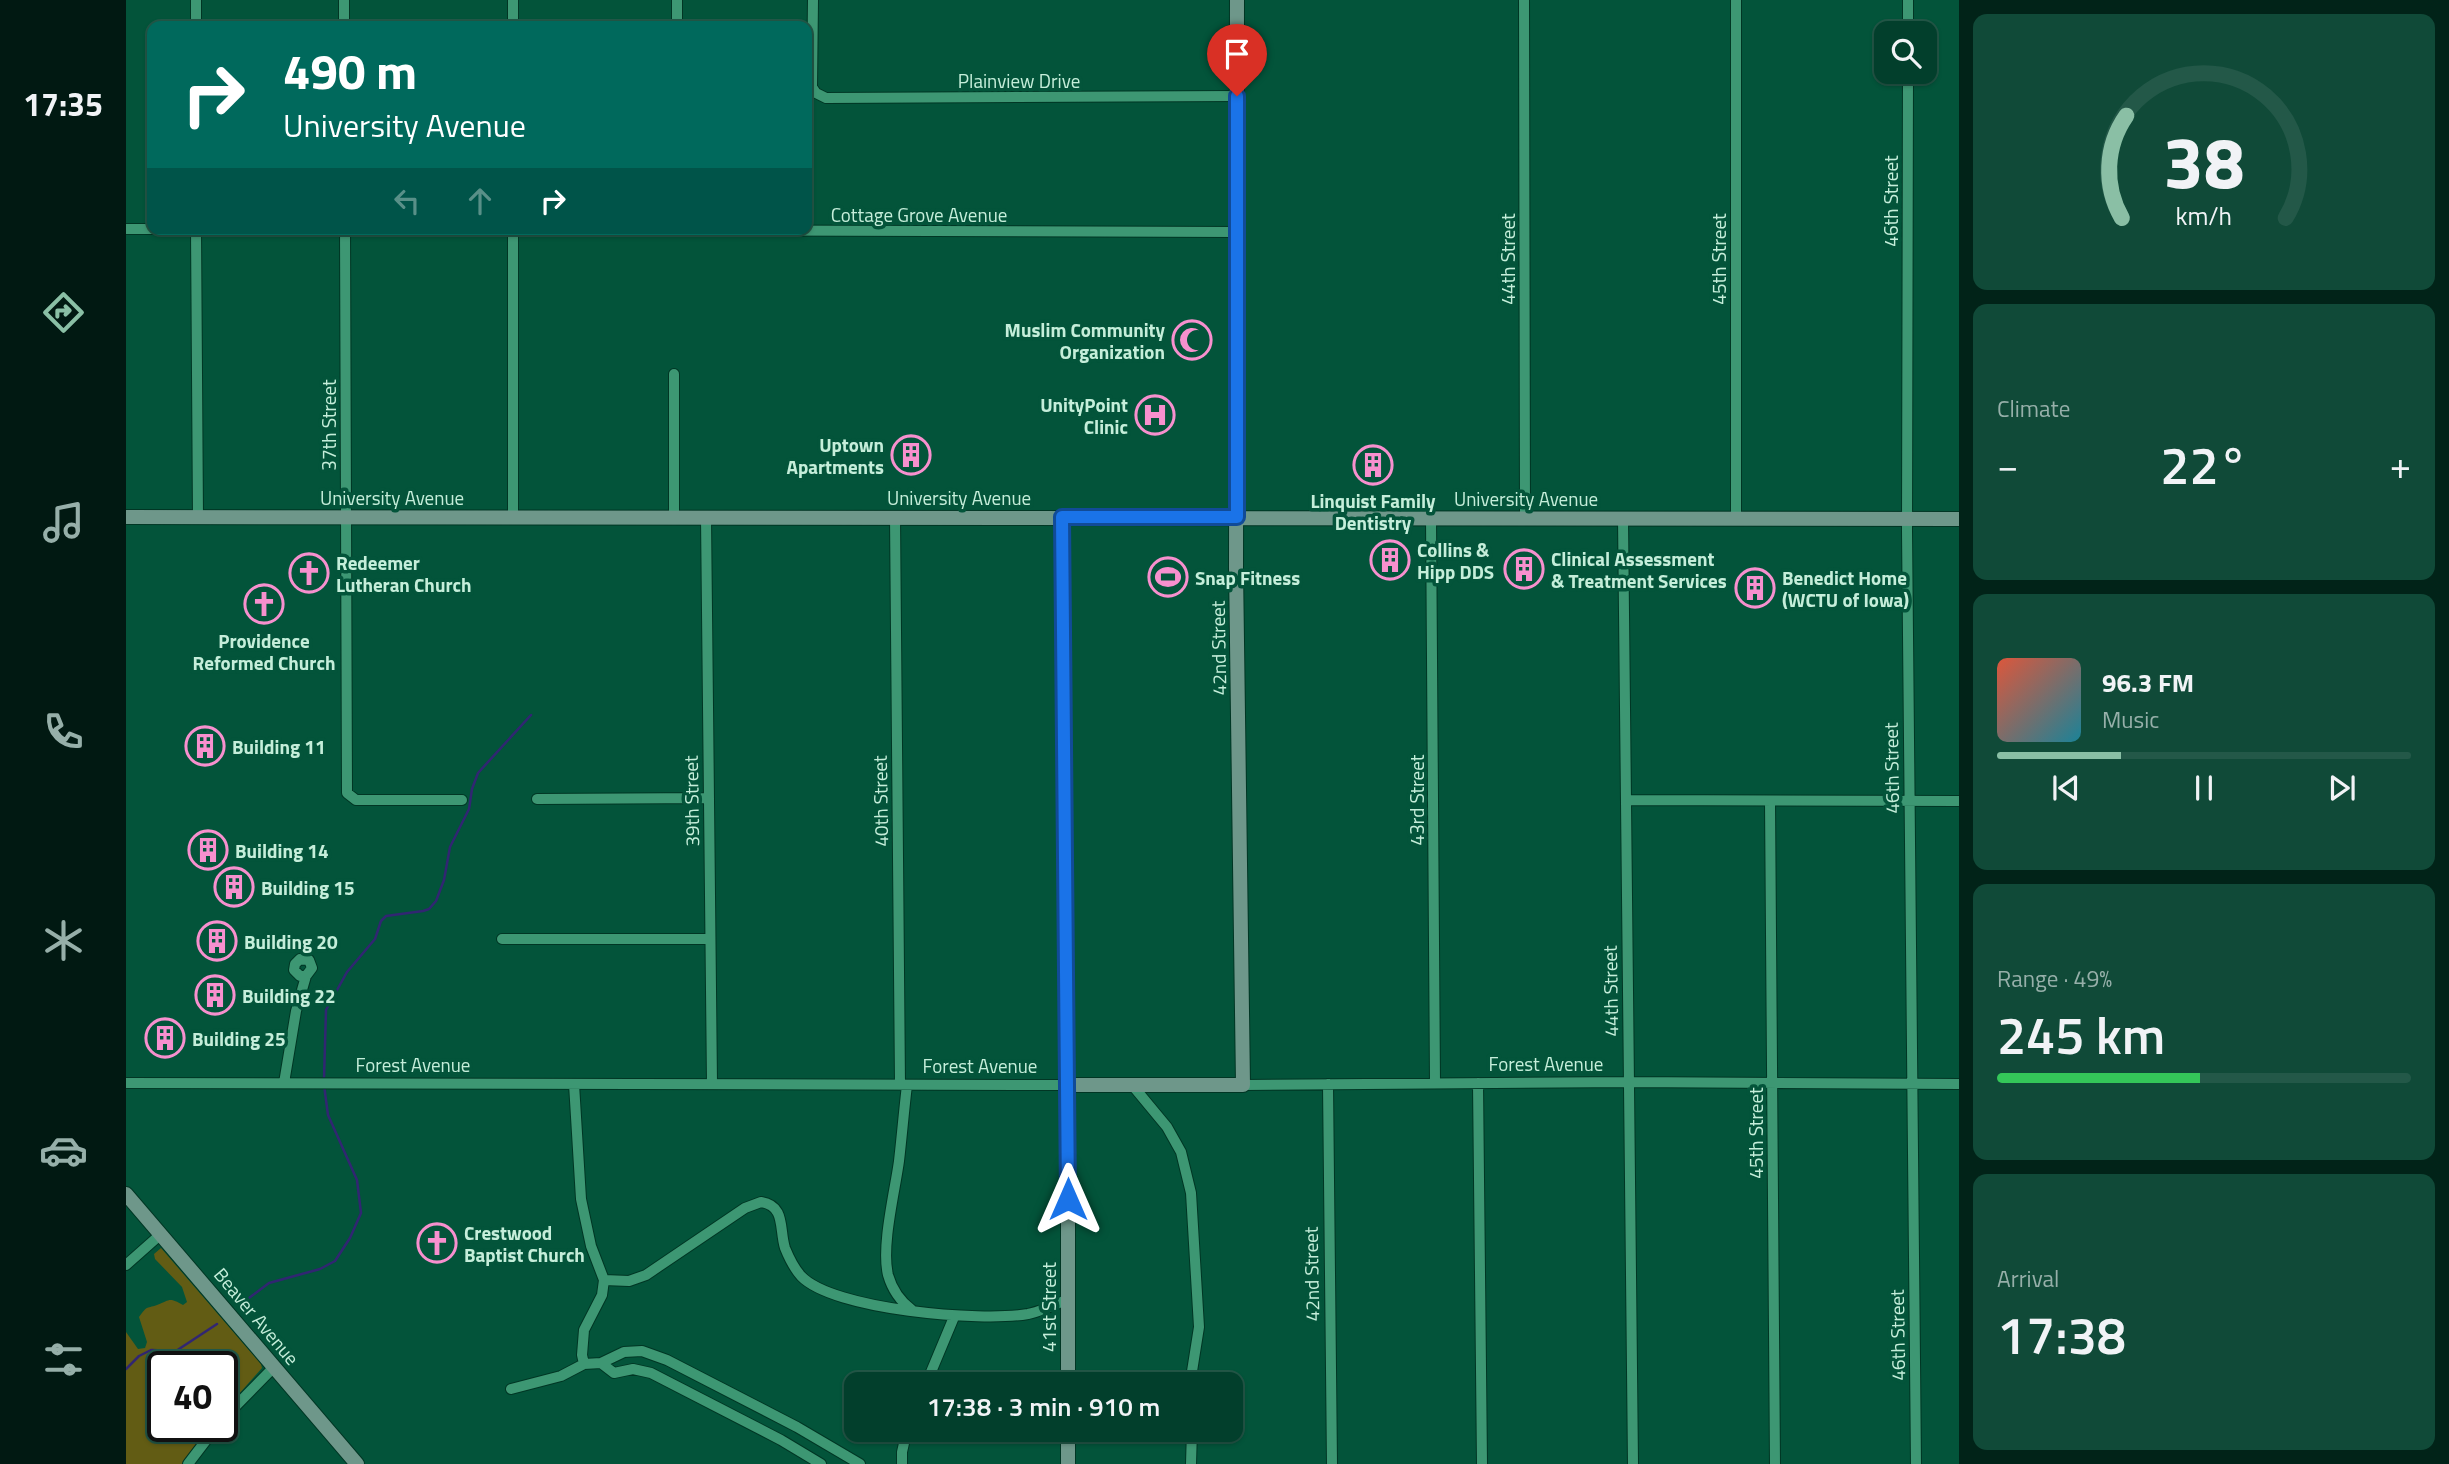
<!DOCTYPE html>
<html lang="en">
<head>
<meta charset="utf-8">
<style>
  body { margin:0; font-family:"Titillium Web",sans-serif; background:#104a38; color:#f1f3f6; height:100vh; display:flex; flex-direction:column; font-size:26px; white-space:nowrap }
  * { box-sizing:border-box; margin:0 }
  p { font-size:23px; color:#96afa9 }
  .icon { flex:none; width:38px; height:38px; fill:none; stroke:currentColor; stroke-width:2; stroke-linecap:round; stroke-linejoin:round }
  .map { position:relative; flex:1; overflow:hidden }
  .panel { display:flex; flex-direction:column; gap:14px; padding:14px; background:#012318; width:490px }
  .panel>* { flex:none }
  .top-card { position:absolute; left:21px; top:21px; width:665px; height:214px; border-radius:14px; box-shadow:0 2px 5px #0004,0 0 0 2px #235848; background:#00695c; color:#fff; overflow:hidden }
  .tools { position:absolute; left:1748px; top:21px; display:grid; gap:14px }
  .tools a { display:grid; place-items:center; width:63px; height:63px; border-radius:14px; background:#023f2c; box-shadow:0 2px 5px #0004,0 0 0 2px #235848; font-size:35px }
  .speed { position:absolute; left:21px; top:1351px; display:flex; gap:14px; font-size:35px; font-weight:700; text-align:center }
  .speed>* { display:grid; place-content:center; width:91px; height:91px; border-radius:50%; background:#023f2c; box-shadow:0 2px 5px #0004,0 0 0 2px #235848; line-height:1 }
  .speed .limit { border:4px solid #111; border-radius:10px; background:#fff; color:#111 }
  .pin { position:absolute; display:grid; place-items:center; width:60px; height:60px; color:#fff; margin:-72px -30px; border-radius:50% 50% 50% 0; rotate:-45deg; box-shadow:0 0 7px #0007 }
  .pin .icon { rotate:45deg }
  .me { position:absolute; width:77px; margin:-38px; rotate:0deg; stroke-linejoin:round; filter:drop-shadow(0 0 5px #0008) }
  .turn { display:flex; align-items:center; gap:24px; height:147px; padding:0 21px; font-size:32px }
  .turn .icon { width:91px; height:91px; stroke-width:2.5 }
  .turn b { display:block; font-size:49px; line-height:60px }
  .lanes { display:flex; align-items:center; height:66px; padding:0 21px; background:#0003; justify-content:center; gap:35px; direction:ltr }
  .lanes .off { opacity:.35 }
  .big { font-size:52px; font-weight:600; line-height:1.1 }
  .panel .widget { flex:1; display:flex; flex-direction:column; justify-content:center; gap:10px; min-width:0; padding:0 24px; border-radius:14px; background:#104a38 }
  .panel .dial { align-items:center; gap:0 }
  .dial svg { height:182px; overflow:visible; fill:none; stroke:#235848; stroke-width:7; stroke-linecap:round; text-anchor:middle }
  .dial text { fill:#f1f3f6; stroke:none }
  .song { display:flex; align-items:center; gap:21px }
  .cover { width:84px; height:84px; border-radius:10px; background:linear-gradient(135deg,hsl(10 70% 55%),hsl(190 70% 35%)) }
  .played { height:7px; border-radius:4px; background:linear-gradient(90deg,#8abfa5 30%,#235848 30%) }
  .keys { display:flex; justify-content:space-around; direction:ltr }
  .heat { display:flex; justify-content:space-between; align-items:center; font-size:38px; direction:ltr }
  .charge { height:10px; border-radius:5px; background:linear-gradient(90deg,#34c759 49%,#235848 0) }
  .trip { position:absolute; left:718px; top:1372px; width:399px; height:70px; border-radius:14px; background:#023f2c; box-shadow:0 2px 5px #0004,0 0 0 2px #235848; font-weight:600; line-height:70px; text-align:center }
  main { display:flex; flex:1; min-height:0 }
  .dock { display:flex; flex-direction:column; width:126px; justify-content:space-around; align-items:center; background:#011912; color:#96afa9 }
  .dock .icon { width:49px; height:49px }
  .dock .current { color:#8abfa5 }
  .dock b { font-size:32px; color:#f1f3f6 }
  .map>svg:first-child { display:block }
</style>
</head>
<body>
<main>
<nav class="dock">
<b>17:35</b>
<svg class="icon current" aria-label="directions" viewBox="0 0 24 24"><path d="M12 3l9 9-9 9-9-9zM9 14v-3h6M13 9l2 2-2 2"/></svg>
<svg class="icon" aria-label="music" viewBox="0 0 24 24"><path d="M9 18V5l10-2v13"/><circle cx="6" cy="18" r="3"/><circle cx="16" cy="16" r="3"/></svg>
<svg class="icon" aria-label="phone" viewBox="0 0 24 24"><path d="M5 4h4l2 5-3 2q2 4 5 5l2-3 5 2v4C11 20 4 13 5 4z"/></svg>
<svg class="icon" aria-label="climate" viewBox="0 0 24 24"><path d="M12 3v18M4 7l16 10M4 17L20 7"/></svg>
<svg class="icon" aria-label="car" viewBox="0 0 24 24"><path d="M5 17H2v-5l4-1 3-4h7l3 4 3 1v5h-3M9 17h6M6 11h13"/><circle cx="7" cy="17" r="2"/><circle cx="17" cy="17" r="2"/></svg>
<svg class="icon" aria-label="filters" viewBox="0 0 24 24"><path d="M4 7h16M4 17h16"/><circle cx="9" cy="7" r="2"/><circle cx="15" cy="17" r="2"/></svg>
</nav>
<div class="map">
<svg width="1833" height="1464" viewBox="0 0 1833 1464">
  <rect width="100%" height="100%" fill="#03543a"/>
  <path fill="#625c14" d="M 35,1248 L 135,1364 L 136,1368 L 96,1413 L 96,1367 L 37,1367 L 37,1426 L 84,1426 L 57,1464 L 0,1464 L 0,1332 L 12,1349 L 19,1348 L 21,1342 L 13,1317 C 22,1305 19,1309 31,1305 C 44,1300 43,1297 57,1305 L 61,1302 L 56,1287 L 29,1259 L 28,1254 Z"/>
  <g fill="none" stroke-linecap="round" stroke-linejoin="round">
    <path stroke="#312672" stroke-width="2.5" d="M 198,1079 L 200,1010 L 221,972 L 249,939 L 255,921 L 260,916 L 297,911 L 303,909 L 310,901 L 318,880 L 324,847 L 343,809 L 346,789 L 352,773 L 405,715
      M 115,1304 L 143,1283 L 194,1269 L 209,1261 L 224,1238 L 235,1213 L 231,1180 L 202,1115 L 198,1085
      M 0,1369 L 13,1356 L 25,1350 L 50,1351 L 91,1324"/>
    <g stroke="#013624" stroke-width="12">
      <path id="street" d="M 70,0 L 70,26
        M 218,0 L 218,26
        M 387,0 L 387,26
        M 551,0 L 551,26
        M 687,0 L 686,87 L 690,93 L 700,98 L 1111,96
        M 1398,0 L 1399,518
        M 1782,0 L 1782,33
        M 1782,72 L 1781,531 L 1790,1464
        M 0,229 L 26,229
        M 70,229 L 72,517
        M 97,229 L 1111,232
        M 219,229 L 221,793 L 230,800 L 336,800
        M 387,229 L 387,517
        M 548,517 L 548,374
        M 580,517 L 586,1084
        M 769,517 L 774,1085
        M 1305,517 L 1309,1083
        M 1497,518 L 1507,1464
        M 1610,519 L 1610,0
        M 411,799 L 583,798
        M 1500,800 L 1833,801
        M 1644,801 L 1649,1464
        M 376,939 L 584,939
        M 0,1083 L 942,1085 L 936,517
        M 158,1083 L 170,1011 L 180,976 L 186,968 L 183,960 L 174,959 L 169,964 L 168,970 L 174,976 L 180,976
        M 1352,1083 L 1356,1464
        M 448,1084 L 455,1199 L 465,1246 L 478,1280 L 476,1295 L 458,1330 L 456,1355 L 458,1364
        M 1202,1084 L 1206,1464
        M 781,1085 C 778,1110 776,1135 773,1161 C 769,1191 755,1246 762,1275 C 766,1289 774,1301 786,1310
        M 1117,1085 L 1503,1082 L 1833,1084
        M 1007,1086 L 1041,1127 L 1055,1152 L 1065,1193 L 1073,1327 L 1064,1384
        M 0,1265 L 35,1234
        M 478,1280 L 503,1281 L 520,1275 L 619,1208 L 635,1202 C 660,1206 653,1229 659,1248 C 663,1258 668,1268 675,1276 C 707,1310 855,1322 902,1314 C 916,1311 929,1305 942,1299
        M 475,1363 L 488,1373 L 507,1369 L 525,1373 L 655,1440 L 695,1464
        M 800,1384 L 828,1317
        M 385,1389 L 435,1376 L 458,1364 L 475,1363 L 498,1352 L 516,1351 L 541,1360 L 671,1427 L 734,1464
        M 96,1420 L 149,1366
        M 62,1464 L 91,1426
        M 776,1464 L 776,1452 L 781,1430
        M 1065,1464 L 1066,1430"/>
    </g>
    <g stroke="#013624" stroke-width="16">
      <path id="secondary" d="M 0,517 L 1833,519
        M 0,1194 L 231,1464
        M 942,1384 L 942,1085 L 1117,1085 L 1110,568 L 1111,0
        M 942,1430 L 942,1464"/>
    </g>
    <use href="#street" stroke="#3d9773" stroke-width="10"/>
    <use href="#secondary" stroke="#6e978a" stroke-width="14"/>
  </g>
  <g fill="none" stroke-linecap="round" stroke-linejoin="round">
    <g stroke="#114b97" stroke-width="18">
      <path id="route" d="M 942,1199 L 936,517 L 1111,517 L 1111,96"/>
    </g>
    <use href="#route" stroke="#1a73e8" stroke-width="12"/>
  </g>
  <defs>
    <g id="mosque-ring" transform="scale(2.0125)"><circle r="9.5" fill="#03543a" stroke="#f790ce" stroke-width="1.5"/><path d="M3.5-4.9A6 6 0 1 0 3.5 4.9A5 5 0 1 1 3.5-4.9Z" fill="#f790ce"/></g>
    <g id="hospital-ring" transform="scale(2.0125)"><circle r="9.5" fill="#03543a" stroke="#f790ce" stroke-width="1.5"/><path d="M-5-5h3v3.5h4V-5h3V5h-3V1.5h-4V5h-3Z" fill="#f790ce"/></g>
    <g id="building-ring" transform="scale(2.0125)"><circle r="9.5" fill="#03543a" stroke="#f790ce" stroke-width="1.5"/><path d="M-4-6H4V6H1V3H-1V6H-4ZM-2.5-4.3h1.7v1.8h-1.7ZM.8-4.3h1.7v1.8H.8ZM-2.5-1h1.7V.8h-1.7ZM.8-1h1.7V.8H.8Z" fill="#f790ce"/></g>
    <g id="church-ring" transform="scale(2.0125)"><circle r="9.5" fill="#03543a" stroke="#f790ce" stroke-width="1.5"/><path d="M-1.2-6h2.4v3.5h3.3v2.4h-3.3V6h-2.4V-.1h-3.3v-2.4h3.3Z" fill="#f790ce"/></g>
    <g id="stadium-ring" transform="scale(2.0125)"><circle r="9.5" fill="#03543a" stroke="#f790ce" stroke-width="1.5"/><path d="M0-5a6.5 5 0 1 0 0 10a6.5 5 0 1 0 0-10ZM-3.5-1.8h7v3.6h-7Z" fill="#f790ce"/></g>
  </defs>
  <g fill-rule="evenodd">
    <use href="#mosque-ring" x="1066" y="340"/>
    <use href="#hospital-ring" x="1029" y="415"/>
    <use href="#building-ring" x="785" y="455"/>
    <use href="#building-ring" x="1247" y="465"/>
    <use href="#building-ring" x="1264" y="560"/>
    <use href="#building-ring" x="1398" y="569"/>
    <use href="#church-ring" x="183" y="573"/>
    <use href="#stadium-ring" x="1042" y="577"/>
    <use href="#building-ring" x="1629" y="588"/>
    <use href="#church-ring" x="138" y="604"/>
    <use href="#building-ring" x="79" y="746"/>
    <use href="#building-ring" x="82" y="850"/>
    <use href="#building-ring" x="108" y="887"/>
    <use href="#building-ring" x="91" y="941"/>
    <use href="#building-ring" x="89" y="995"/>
    <use href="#building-ring" x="39" y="1038"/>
    <use href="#church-ring" x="311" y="1243"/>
  </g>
  <g text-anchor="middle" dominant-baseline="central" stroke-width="7" stroke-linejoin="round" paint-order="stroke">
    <g font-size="19" fill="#c5eeda" stroke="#03543a">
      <text x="893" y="80">Plainview Drive</text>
      <text transform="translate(1764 201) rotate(-90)">46th Street</text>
      <text x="793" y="214">Cottage Grove Avenue</text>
      <text transform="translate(1381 259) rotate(-90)">44th Street</text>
      <text transform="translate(1592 259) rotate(-90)">45th Street</text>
      <text transform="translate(202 425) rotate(-90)">37th Street</text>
      <text x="266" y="497">University Avenue</text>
      <text x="833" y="497">University Avenue</text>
      <text x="1400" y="498">University Avenue</text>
      <text transform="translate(1092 648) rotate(-91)">42nd Street</text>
      <text transform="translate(1765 768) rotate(-91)">46th Street</text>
      <text transform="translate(1290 800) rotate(-90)">43rd Street</text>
      <text transform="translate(565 801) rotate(-91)">39th Street</text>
      <text transform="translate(754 801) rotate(-91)">40th Street</text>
      <text transform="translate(1484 991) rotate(-91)">44th Street</text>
      <text x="1420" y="1063">Forest Avenue</text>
      <text x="287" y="1064">Forest Avenue</text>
      <text x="854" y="1065">Forest Avenue</text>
      <text transform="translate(1629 1133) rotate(-90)">45th Street</text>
      <text transform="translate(1185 1274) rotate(-91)">42nd Street</text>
      <text transform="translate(922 1307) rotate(-90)">41st Street</text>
      <text transform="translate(131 1316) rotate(50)">Beaver Avenue</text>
      <text transform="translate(1771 1335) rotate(-91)">46th Street</text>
    </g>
    <g font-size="19" font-weight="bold" fill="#c5eeda" stroke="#03543a" text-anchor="start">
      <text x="1039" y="329" text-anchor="end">Muslim Community<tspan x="1039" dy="22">Organization</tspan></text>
      <text x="1002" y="404" text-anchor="end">UnityPoint<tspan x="1002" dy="22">Clinic</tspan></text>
      <text x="758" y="444" text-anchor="end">Uptown<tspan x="758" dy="22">Apartments</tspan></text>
      <text x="1247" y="500" text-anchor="middle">Linquist Family<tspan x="1247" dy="22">Dentistry</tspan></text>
      <text x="1291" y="549">Collins &amp;<tspan x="1291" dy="22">Hipp DDS</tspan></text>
      <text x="1425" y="558">Clinical Assessment<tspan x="1425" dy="22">&amp; Treatment Services</tspan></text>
      <text x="210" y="562">Redeemer<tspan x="210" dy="22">Lutheran Church</tspan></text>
      <text x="1069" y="577">Snap Fitness</text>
      <text x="1656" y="577">Benedict Home<tspan x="1656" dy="22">(WCTU of Iowa)</tspan></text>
      <text x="138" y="640" text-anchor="middle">Providence<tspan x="138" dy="22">Reformed Church</tspan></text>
      <text x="106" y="746">Building 11</text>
      <text x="109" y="850">Building 14</text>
      <text x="135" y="887">Building 15</text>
      <text x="118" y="941">Building 20</text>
      <text x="116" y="995">Building 22</text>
      <text x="66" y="1038">Building 25</text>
      <text x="338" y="1232">Crestwood<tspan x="338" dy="22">Baptist Church</tspan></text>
    </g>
  </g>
</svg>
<div class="tools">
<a><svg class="icon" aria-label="search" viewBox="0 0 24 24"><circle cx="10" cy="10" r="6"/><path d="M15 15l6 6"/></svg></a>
</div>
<div class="speed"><div class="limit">40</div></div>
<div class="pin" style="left:1111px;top:96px;background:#d93025"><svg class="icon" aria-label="arrive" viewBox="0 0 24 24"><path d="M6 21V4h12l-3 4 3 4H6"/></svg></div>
<svg class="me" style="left:942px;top:1199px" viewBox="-20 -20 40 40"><path d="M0-17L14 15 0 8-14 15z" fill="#1a73e8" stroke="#fff" stroke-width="4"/></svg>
<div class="trip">17:38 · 3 min · 910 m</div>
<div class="top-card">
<div class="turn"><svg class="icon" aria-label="right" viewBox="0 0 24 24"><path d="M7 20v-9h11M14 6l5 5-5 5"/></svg><div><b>490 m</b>University Avenue</div></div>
<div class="lanes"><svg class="icon off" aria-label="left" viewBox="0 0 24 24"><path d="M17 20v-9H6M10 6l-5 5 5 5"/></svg><svg class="icon off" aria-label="ahead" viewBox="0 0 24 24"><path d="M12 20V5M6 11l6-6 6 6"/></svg><svg class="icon" aria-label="right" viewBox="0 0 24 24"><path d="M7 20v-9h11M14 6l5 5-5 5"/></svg></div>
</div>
</div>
<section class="panel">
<div class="widget dial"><svg viewBox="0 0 100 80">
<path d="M14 69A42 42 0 1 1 86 69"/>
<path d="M14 69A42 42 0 0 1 16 24" stroke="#8abfa5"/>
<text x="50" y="56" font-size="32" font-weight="700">38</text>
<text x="50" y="72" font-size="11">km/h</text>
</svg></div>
<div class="widget"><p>Climate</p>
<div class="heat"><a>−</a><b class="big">22°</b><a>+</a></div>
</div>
<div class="widget">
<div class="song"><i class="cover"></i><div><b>96.3 FM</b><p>Music</p></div></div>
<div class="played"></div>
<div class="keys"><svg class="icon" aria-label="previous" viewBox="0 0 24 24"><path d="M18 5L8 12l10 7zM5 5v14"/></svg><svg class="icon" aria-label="pause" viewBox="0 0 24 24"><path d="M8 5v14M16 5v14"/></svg><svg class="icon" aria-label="next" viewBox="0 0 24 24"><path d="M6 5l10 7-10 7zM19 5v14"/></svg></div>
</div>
<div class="widget"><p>Range · 49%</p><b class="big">245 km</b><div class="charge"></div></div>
<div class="widget"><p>Arrival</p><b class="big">17:38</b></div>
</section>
</main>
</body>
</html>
